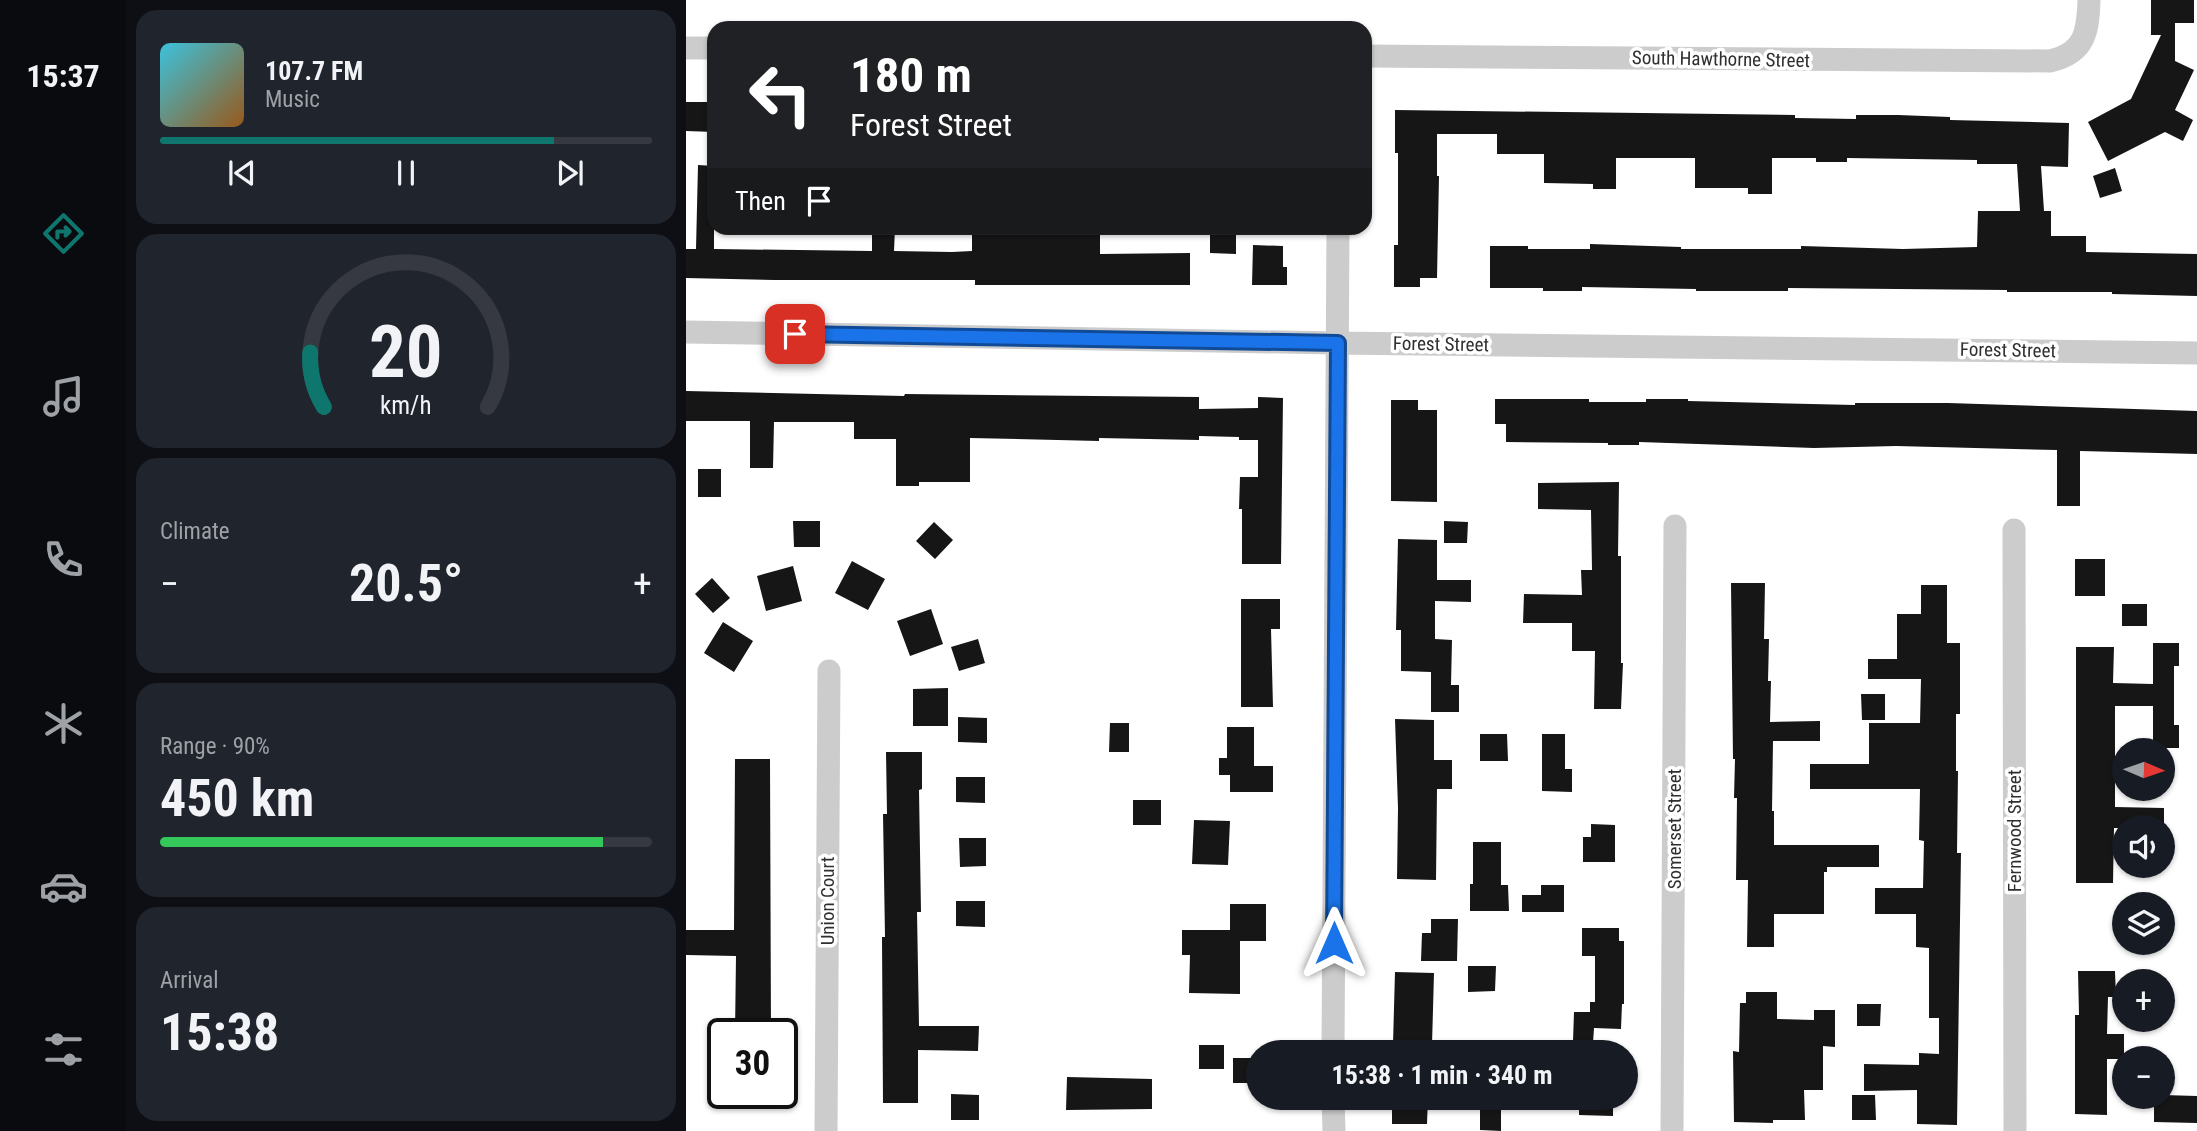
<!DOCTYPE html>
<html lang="en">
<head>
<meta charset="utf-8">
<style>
  body { margin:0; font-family:"Roboto Condensed",sans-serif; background:#20242c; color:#f1f3f6; height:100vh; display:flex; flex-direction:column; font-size:26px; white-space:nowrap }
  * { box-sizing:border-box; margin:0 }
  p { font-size:23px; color:#9ea1a6 }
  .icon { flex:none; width:38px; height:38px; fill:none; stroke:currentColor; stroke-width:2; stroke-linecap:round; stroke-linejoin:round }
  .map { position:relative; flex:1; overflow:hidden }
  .drawer { display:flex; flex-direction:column; gap:10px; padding:10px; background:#0d0f14; width:560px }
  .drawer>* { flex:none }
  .guide { position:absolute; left:21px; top:21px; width:665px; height:214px; border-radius:21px; box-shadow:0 2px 5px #0004; background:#202124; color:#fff; overflow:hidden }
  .needle { width:46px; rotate:92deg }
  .controls { position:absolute; left:1426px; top:738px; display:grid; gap:14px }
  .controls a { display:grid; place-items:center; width:63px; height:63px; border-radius:50%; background:#171b24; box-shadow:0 2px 5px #0004; font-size:35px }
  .speed { position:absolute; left:21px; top:1018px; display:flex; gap:14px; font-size:35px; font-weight:700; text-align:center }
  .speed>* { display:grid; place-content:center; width:91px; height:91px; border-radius:50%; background:#171b24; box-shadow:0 2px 5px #0004; line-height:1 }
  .speed .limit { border:4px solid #111; border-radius:10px; background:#fff; color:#111 }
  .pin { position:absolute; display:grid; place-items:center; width:60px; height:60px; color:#fff; margin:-30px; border-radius:14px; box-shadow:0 4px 10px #0006 }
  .me { position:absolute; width:77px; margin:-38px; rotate:0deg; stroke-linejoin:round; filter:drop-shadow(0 0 5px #0008) }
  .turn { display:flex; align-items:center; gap:24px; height:147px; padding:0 28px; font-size:32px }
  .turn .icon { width:91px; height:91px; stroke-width:2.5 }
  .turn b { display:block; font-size:49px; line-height:60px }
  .then { display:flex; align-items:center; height:66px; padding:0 28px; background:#0003; gap:14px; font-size:26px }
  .big { font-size:52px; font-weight:700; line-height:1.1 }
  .drawer .tile { flex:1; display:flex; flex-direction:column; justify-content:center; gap:10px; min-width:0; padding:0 24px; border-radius:21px; background:#20242c }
  .drawer .dial { align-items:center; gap:0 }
  .dial svg { height:182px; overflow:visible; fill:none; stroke:#363941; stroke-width:7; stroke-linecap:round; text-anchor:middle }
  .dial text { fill:#f1f3f6; stroke:none }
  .song { display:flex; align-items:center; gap:21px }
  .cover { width:84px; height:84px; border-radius:10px; background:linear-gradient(135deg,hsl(190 70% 55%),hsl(30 70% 35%)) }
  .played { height:7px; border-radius:4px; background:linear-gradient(90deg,#0f766e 80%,#363941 80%) }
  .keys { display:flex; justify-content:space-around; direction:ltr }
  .heat { display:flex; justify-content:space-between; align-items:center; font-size:38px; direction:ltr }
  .charge { height:10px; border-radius:5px; background:linear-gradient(90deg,#34c759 90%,#363941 0) }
  .trip { position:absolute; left:560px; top:1040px; width:392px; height:70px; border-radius:35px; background:#171b24; box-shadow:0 2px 5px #0004; font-weight:700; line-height:70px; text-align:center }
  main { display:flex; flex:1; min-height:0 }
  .menu { display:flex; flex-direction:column; width:126px; justify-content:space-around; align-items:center; background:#090b0e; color:#9ea1a6 }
  .menu .icon { width:49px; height:49px }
  .menu .selected { color:#0f766e }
  .menu b { font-size:32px; color:#f1f3f6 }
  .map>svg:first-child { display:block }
</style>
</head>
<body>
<main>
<nav class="menu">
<b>15:37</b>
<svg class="icon selected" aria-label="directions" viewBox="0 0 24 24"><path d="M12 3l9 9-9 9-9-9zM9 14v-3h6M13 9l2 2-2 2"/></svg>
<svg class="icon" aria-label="music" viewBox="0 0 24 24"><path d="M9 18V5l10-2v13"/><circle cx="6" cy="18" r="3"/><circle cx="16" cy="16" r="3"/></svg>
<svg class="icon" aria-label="phone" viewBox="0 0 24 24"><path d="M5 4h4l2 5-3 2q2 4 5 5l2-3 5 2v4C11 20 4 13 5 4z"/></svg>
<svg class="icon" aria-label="climate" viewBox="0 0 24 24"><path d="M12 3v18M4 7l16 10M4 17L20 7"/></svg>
<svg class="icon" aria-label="car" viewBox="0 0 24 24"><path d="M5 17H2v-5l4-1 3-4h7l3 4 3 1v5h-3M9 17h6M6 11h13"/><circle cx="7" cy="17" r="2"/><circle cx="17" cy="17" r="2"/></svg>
<svg class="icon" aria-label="filters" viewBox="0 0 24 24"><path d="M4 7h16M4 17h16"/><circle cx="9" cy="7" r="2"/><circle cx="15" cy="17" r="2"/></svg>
</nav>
<section class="drawer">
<div class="tile">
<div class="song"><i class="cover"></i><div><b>107.7 FM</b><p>Music</p></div></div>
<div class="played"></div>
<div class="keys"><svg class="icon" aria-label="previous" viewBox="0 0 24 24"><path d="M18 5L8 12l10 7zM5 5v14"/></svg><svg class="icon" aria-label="pause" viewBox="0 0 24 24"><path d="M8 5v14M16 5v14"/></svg><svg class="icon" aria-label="next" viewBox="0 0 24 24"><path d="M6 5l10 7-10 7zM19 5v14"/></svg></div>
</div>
<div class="tile dial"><svg viewBox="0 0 100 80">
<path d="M14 69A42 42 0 1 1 86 69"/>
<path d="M14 69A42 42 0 0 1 8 45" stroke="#0f766e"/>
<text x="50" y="56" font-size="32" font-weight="700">20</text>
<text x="50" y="72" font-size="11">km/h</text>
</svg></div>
<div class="tile"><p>Climate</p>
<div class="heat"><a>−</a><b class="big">20.5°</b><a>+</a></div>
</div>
<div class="tile"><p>Range · 90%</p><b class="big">450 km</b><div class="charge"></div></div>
<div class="tile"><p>Arrival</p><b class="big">15:38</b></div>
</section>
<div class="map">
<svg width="1511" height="1131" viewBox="0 0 1511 1131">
  <rect width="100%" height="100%" fill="#fff"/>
  <path fill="#161616" d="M 1465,0 L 1508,0 L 1508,23 L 1489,23 L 1489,61 L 1508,70 L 1489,110 L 1507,120 L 1497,141 L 1479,132 L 1422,161 L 1402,122 L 1445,99 L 1475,35 L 1465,35 Z
    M 0,102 L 28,102 L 28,132 L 0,131 Z
    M 709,110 L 1109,115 L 1109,118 L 1170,119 L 1170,115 L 1212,115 L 1264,117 L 1264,120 L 1383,123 L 1382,167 L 1355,166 L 1358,211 L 1365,211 L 1365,236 L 1400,236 L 1400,252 L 1511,254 L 1511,296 L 1426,294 L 1426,292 L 1321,292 L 1321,290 L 1102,288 L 1102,291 L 1010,291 L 1010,289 L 896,287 L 896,291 L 857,291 L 857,288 L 804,288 L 804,246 L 842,246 L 842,249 L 904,249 L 904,244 L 995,247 L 995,249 L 1115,249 L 1115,246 L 1217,249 L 1291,247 L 1292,211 L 1334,211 L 1331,164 L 1291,164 L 1291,160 L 1161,158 L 1161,162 L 1130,162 L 1130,158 L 1086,158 L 1086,194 L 1062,194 L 1062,188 L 1009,188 L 1009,158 L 930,158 L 930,189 L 907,189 L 907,184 L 858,183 L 858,154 L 811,154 L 811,134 L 751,134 L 751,176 L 753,176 L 751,278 L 734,278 L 734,287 L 708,287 L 708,245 L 712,245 L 712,153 L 709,153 Z
    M 12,165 L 28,166 L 28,249 L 186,251 L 186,228 L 209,228 L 208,251 L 266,252 L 286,251 L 286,228 L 414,228 L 414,254 L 504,253 L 504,285 L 289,285 L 289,280 L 89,280 L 0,278 L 0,249 L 10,249 Z
    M 1429,168 L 1436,191 L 1414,198 L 1407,176 Z
    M 524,231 L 550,232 L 550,254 L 524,253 Z
    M 567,245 L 597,246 L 597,267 L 601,267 L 601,285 L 566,285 Z
    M 0,391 L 218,396 L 219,394 L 513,397 L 513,409 L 572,408 L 572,397 L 597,398 L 595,564 L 556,564 L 556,509 L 553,509 L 554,477 L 572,477 L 572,440 L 553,440 L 553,437 L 513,436 L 513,440 L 413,438 L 413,441 L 284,438 L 284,482 L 233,482 L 233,486 L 210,486 L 210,439 L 168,439 L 168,422 L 88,422 L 87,468 L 64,468 L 64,421 L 0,421 Z
    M 809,399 L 903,399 L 903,402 L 960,402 L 960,399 L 1002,399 L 1002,401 L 1169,405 L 1169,403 L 1262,403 L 1511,411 L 1511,454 L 1394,451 L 1394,506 L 1371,506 L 1371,450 L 1210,446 L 1128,448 L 953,442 L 953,445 L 922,445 L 922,443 L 820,442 L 820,424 L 809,424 Z
    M 705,400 L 732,400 L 732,410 L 751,410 L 751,502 L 705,501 Z
    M 12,469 L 35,469 L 35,497 L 12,497 Z
    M 933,482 L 932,556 L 935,556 L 935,663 L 937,663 L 935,709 L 908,709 L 909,651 L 886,651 L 886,623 L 837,623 L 838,594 L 896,595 L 895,570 L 906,570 L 905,510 L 852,509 L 852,483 Z
    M 107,521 L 134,521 L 134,547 L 108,547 Z
    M 758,521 L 782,522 L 781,543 L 758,543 Z
    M 248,522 L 267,540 L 249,559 L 230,541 Z
    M 712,539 L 751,540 L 751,580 L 785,580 L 785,602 L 749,601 L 749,639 L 766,640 L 765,685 L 773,685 L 773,712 L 745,712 L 745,672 L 715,671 L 715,630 L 710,630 Z
    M 1389,559 L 1419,559 L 1419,596 L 1389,596 Z
    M 166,561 L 199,579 L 182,610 L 149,593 Z
    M 107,566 L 116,601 L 80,611 L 71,576 Z
    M 26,578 L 44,598 L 27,613 L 9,594 Z
    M 1045,583 L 1079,583 L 1078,639 L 1083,639 L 1082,681 L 1085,681 L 1084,722 L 1134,721 L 1134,741 L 1087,741 L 1086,811 L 1088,811 L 1088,845 L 1193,845 L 1193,867 L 1141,867 L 1141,872 L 1138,872 L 1138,914 L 1088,914 L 1088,947 L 1061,947 L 1062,880 L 1050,880 L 1051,798 L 1048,798 L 1049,759 L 1047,759 Z
    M 1235,585 L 1261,585 L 1261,643 L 1274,643 L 1274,714 L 1270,714 L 1270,771 L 1272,771 L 1271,853 L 1275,853 L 1271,1125 L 1231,1124 L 1231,1090 L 1178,1091 L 1178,1064 L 1233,1065 L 1233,1053 L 1253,1054 L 1253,1018 L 1243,1018 L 1243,948 L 1230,947 L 1230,914 L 1189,914 L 1189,888 L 1237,888 L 1238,841 L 1233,840 L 1234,789 L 1124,789 L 1124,764 L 1183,764 L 1183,723 L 1234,723 L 1235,679 L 1182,679 L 1182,659 L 1211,659 L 1211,614 L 1235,614 Z
    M 555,599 L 594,599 L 594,629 L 585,629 L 587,707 L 555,707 Z
    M 1436,604 L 1461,604 L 1461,626 L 1436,626 Z
    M 245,609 L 257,644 L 224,656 L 211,621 Z
    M 37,622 L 67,641 L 48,672 L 18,653 Z
    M 292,639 L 299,663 L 273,671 L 265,647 Z
    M 1467,643 L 1493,643 L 1493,666 L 1488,666 L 1488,725 L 1493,725 L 1493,748 L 1467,748 L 1467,706 L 1429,706 L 1429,807 L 1478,808 L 1478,828 L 1428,828 L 1427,883 L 1390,883 L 1390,647 L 1428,647 L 1427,683 L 1467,684 Z
    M 262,688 L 262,726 L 227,726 L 227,689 Z
    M 1175,694 L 1199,694 L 1199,720 L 1176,720 Z
    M 272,717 L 301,718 L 301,743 L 272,742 Z
    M 709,719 L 748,720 L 748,760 L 766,760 L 766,789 L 751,789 L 750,880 L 711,879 L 712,808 Z
    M 424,723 L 443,723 L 443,752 L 423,752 Z
    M 541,727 L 568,727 L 568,766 L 587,766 L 587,792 L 544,792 L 544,775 L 533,775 L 533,758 L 541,758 Z
    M 794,734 L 821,734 L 822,761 L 794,761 Z
    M 856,734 L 879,734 L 879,769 L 886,769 L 886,792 L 856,791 Z
    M 200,752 L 236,752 L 236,789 L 233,790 L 235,912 L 231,912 L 233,1026 L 293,1026 L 292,1051 L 232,1050 L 232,1103 L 197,1103 L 196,937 L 199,937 L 197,814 L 201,814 Z
    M 49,759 L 84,759 L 85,1034 L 49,1034 L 50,956 L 0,955 L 0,930 L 48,930 Z
    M 270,777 L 299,777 L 299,803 L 270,802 Z
    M 447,800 L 475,800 L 475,825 L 447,825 Z
    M 508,820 L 544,821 L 542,865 L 506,864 Z
    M 905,824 L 929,825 L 929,862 L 897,862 L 897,837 L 905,837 Z
    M 273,838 L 300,838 L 300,866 L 274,867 Z
    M 787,842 L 815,842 L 815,885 L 822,885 L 823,911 L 784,911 L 784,884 L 787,884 Z
    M 855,885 L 878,885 L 878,912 L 836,912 L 836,895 L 855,895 Z
    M 270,901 L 299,901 L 299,927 L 270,926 Z
    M 544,904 L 580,904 L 580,941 L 554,941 L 554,994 L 503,993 L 504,955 L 496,955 L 496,930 L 544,930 Z
    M 745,919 L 772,919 L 771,961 L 735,961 L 736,933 L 745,933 Z
    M 896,928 L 933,928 L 933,941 L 938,941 L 938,1004 L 936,1004 L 935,1029 L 908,1028 L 907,1043 L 887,1042 L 888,1012 L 904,1012 L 904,1002 L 909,1002 L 909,956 L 896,956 Z
    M 782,966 L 810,966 L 809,991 L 782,992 Z
    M 1392,971 L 1429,971 L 1430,997 L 1422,997 L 1421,1034 L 1438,1034 L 1438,1059 L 1421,1059 L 1421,1115 L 1389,1114 L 1389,1015 L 1393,1015 Z
    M 709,972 L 748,973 L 746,1045 L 707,1044 Z
    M 1060,992 L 1091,992 L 1091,1019 L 1128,1020 L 1128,1010 L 1149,1010 L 1149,1047 L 1137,1046 L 1137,1090 L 1118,1090 L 1119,1120 L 1087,1120 L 1087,1123 L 1048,1122 L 1047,1051 L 1053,1052 L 1054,1003 L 1060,1003 Z
    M 1171,1004 L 1195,1004 L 1194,1026 L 1171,1026 Z
    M 513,1045 L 538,1045 L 538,1069 L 513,1069 Z
    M 547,1058 L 572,1058 L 572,1083 L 547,1083 Z
    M 381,1077 L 466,1079 L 466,1109 L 380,1110 Z
    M 265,1094 L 293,1095 L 293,1120 L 265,1120 Z
    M 1166,1095 L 1189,1095 L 1190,1120 L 1166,1120 Z
    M 1477,1095 L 1511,1096 L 1511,1123 L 1468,1122 L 1468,1097 L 1477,1097 Z
    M 706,1097 L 742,1097 L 741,1124 L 706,1124 Z
    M 893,1097 L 927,1097 L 927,1116 L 893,1115 Z
    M 794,1108 L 815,1108 L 815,1131 L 794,1130 Z"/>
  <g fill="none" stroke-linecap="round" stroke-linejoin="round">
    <path stroke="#ccc" stroke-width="23" d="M 0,48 L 28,48
      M 679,56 L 1364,61 C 1399,53 1402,32 1403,0
      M 0,332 L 651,343 L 1511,353
      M 1328,530 L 1329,1131
      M 647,1052 L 652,228
      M 647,1097 L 648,1131
      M 140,1131 L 143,671
      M 986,1131 L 989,526"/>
  </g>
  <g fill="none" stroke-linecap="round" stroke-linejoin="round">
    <g stroke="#114b97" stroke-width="18">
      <path id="route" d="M 109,334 L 652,343 L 648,943"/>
    </g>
    <use href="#route" stroke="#1a73e8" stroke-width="12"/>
  </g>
  <g text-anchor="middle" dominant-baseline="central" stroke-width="7" stroke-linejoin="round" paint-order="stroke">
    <g font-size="19" fill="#2f2f2f" stroke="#fff">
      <text transform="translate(1035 59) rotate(1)">South Hawthorne Street</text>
      <text transform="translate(755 344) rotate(1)">Forest Street</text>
      <text transform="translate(1322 350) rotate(1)">Forest Street</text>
      <text transform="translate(988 829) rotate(-90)">Somerset Street</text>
      <text transform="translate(1328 831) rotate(-90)">Fernwood Street</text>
      <text transform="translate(141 901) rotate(-90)">Union Court</text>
    </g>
  </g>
</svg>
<div class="controls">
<a><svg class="needle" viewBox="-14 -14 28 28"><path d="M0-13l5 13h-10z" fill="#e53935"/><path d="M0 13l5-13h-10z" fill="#9ea1a6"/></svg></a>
<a><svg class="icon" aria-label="sound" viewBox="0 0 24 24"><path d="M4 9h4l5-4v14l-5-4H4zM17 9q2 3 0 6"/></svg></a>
<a><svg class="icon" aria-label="layers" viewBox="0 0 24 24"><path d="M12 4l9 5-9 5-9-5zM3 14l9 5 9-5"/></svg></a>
<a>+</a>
<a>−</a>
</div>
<div class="speed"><div class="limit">30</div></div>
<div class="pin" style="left:109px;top:334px;background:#d93025"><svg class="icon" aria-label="arrive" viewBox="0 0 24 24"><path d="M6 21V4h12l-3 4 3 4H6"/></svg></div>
<svg class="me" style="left:648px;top:943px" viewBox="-20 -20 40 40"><path d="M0-17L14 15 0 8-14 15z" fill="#1a73e8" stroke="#fff" stroke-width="4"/></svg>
<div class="trip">15:38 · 1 min · 340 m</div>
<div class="guide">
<div class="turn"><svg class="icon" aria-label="left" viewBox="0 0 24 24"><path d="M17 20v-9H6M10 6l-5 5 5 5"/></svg><div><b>180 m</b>Forest Street</div></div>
<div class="then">Then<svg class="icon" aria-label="arrive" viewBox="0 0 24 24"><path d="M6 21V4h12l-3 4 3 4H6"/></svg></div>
</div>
</div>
</main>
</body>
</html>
